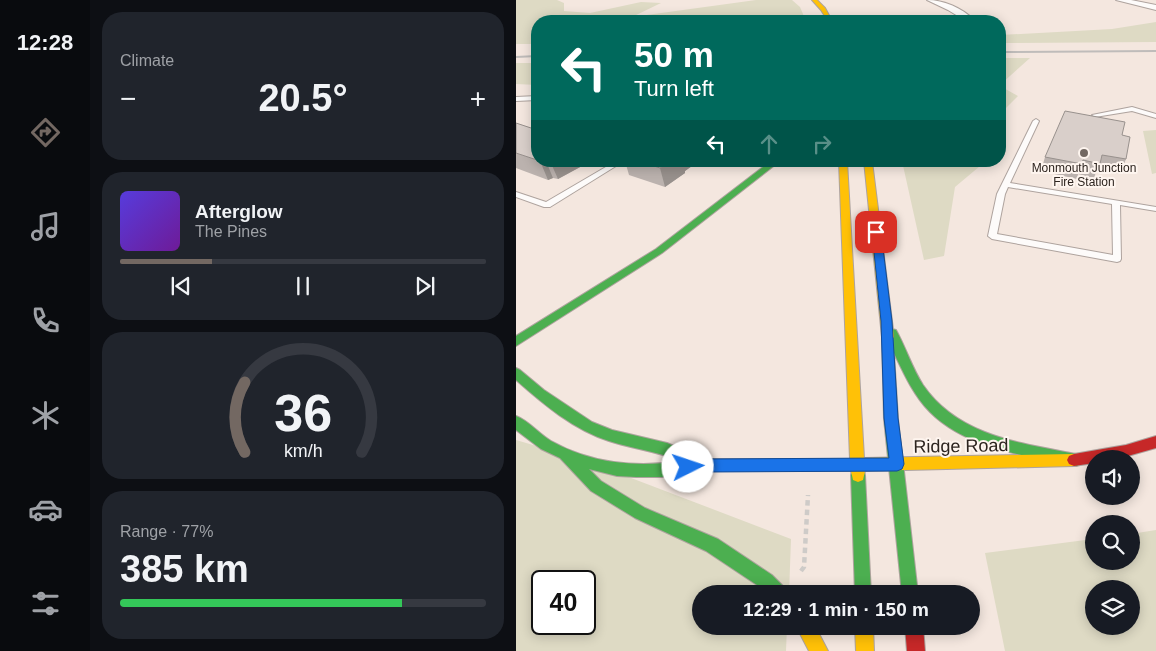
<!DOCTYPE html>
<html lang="en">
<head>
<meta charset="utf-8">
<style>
  body { margin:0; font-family:Helvetica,sans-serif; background:#20242c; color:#f1f3f6; height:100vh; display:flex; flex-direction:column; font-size:19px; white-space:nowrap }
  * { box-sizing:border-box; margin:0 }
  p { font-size:16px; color:#9ea1a6 }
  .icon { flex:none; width:28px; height:28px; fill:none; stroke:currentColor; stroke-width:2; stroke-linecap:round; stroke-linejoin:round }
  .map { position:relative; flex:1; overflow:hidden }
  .panel { display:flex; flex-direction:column; gap:12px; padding:12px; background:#0d0f14; width:426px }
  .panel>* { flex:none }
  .guide { position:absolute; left:15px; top:15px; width:475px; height:152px; border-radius:20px; box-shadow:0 2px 12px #0003; background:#00695c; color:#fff; overflow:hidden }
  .buttons { position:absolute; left:569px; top:450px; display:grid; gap:10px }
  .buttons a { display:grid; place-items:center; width:55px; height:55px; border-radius:50%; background:#171b24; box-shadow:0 2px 12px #0003; font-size:25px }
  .speed { position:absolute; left:15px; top:570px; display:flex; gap:10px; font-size:25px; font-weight:700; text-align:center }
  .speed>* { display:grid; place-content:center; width:65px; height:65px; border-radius:50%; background:#171b24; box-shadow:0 2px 12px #0003; line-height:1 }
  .speed .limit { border:2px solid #111; border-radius:8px; background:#fff; color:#111 }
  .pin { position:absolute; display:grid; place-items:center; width:42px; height:42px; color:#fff; margin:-21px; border-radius:10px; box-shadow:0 2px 8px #0006 }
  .me { position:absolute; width:55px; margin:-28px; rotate:86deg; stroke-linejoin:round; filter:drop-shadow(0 0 4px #0008) }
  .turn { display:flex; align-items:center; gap:18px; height:105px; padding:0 20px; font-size:22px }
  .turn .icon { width:65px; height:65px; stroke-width:2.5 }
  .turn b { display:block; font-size:35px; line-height:42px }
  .lanes { display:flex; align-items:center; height:48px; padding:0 20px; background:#0003; justify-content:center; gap:25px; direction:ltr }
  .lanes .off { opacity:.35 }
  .big { font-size:38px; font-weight:700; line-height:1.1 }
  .panel .card { flex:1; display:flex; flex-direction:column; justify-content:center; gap:8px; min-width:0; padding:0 18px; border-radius:20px; background:#20242c }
  .panel .dial { align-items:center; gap:0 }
  .dial svg { height:130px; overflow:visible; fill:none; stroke:#363941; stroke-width:7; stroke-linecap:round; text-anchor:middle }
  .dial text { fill:#f1f3f6; stroke:none }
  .song { display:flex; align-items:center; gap:15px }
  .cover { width:60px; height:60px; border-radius:8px; background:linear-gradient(135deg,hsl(250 70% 55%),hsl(280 70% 35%)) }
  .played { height:5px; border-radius:2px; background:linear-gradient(90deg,#736862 25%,#363941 25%) }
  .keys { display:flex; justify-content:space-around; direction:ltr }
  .heat { display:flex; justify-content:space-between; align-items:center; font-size:28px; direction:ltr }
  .charge { height:8px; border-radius:4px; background:linear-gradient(90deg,#34c759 77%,#363941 0) }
  .trip { position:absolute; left:176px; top:585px; width:288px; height:50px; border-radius:25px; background:#171b24; box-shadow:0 2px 12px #0003; font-weight:700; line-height:50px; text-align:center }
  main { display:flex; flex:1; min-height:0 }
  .dock { display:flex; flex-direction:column; width:90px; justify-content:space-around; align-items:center; background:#090b0e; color:#9ea1a6 }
  .dock .icon { width:35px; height:35px }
  .dock .current { color:#736862 }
  .dock b { font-size:22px; color:#f1f3f6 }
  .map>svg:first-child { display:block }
</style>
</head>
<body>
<main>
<nav class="dock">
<b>12:28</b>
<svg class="icon current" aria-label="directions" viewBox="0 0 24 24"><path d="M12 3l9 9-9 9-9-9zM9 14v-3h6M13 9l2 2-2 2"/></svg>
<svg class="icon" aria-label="music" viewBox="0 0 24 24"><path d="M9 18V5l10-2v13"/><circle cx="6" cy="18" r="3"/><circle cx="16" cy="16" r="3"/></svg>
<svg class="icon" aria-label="phone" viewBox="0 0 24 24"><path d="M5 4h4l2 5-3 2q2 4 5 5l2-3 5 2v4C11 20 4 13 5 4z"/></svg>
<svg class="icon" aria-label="climate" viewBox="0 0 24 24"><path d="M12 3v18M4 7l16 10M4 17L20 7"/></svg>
<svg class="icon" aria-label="car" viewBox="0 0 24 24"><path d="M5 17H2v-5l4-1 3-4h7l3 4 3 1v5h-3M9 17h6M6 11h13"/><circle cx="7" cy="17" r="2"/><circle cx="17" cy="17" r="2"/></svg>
<svg class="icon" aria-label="filters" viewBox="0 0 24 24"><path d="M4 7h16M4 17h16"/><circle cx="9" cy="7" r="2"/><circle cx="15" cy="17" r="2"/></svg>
</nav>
<section class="panel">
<div class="card"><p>Climate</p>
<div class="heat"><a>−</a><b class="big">20.5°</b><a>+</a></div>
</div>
<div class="card">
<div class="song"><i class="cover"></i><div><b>Afterglow</b><p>The Pines</p></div></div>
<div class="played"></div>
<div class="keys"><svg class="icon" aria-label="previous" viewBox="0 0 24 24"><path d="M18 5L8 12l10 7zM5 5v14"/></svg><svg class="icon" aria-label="pause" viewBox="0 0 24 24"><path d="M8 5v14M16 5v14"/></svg><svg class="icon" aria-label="next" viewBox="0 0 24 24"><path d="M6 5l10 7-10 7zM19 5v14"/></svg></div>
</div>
<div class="card dial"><svg viewBox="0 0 100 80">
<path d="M14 69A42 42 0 1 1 86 69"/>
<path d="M14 69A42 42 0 0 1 14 26" stroke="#736862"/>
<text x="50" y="56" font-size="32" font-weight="700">36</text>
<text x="50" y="72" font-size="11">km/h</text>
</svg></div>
<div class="card"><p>Range · 77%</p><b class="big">385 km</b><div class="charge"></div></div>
</section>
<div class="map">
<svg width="640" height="651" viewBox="0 0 640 651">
  <rect width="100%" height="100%" fill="#f4e7df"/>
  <path fill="#dedac4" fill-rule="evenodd" d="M 0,0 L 41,0 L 48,3 L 48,11 L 74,13 L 125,2 L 145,3 L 116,17 L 240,0 L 276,0 L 284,7 L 290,21 L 21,21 L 21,44 L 0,44 Z
    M 640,22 L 640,42 L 484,43 L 484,35 L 596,29 Z
    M 484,58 L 514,58 L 484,85 Z
    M 0,63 L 21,63 L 21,85 L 0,84 Z
    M 484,86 L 502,96 L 484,114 Z
    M 640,130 L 640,173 L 636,174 L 627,131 Z
    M 386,161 L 470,161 L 439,187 L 428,256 L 408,260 Z
    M 0,440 L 68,460 L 275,539 L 273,594 L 185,594 L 185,626 L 271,626 L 270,651 L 0,651 ZM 26,581 L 69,581 L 69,624 L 26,624 Z
    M 640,530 L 640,651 L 489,651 L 469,553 L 577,539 L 578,561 L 615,561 L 615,534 ZM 578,589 L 615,589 L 615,626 L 578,626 Z"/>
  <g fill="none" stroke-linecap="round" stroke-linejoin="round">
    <g stroke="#aea39e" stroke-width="2">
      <path id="lane" d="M 21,96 L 21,100 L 0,101 L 0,97 Z
        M 616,107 L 640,114 L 640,118 L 616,111 L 579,117 L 576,115 Z
        M 520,119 L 523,121 L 494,183 L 640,207 L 640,211 L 604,205 L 605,259 L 604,261 L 601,262 L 476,239 L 472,236 L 481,194 L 517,121 ZM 492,187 L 596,204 L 597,255 L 481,234 L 489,194 Z
        M 100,161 L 108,161 L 34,207 L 28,207 L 0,197 L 0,192 L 30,202 Z"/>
    </g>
    <g stroke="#aea39e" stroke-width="2">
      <path id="street" d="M 411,0 C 428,0 446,8 458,20 L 450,21 L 432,10 Z
        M 600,0 L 615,0 L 640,5 L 640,10 Z"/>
    </g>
    <g stroke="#aea39e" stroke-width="2">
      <path id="fast" d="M 255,161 L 264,161 L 146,253 L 0,346 L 0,336 L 140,249 Z
        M 376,329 L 380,330 C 390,348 396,368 407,385 C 442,436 504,443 560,454 L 565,456 L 567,460 L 565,464 L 560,466 C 511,456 451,449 414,412 C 398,396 388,374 378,353 L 382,419 L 402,594 L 386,594 L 368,419 L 366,337 L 372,330 Z
        M 0,368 L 4,370 L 28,390 L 76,422 L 96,430 L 151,443 L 188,459 L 336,459 L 341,460 L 343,465 L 341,469 L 347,470 L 349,475 L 355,594 L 339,594 L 335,475 L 337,471 L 192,471 L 146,477 L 120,477 L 101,476 L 73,469 L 85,481 L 129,508 L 202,539 L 256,575 L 269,588 L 271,594 L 251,594 L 244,587 L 190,551 L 119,518 L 75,491 L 44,458 L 25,449 L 0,430 L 0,416 C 13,421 23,434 35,441 C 74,463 120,468 164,461 C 141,451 117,449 93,441 C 58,430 27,404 0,380 Z"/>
    </g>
    <g stroke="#aea39e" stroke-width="2">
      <path id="slow" d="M 296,0 L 301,0 L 309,8 L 316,21 L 312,21 L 305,10 Z
        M 323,161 L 331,161 L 348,458 L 558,454 L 563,456 L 565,460 L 563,464 L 558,466 L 349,471 L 347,480 L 342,482 L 337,480 L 335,471 L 331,470 L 329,465 L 331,460 L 334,459 Z
        M 348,161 L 356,161 L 378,337 L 376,340 L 368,340 L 366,337 Z
        M 280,626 L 299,626 L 312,651 L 293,651 Z
        M 339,626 L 357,626 L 358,651 L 340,651 Z"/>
    </g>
    <g stroke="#aea39e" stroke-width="2">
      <path id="jam" d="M 640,436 L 640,448 L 601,459 L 578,459 L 578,463 L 558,466 L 553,464 L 551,460 L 553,456 L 558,454 L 610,445 Z
        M 389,626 L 407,626 L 409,651 L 391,651 Z"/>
    </g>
    <path stroke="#cecbc8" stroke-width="4.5" stroke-dasharray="5.5 4" stroke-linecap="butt" d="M 285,571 L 288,567 L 292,495"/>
    <use href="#lane" fill="#fdfbfa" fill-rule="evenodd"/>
    <use href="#street" fill="#fdfbfa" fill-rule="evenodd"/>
    <use href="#fast" fill="#4caf50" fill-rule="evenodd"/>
    <use href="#slow" fill="#ffc107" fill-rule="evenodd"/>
    <use href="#jam" fill="#c62828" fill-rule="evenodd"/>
    <path stroke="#bfbcba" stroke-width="2" d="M 484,52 L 640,51
      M 0,57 L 21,56"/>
  </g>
  <path fill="#bbb2ae" d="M 0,123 L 21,130 L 21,161 L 70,161 L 65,164 L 66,166 L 42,179 L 37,178 L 32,180 L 0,168 Z
    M 606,135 L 610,159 L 604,174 L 581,169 L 578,178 L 562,174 L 561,179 L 525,171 L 529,157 Z
    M 109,161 L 183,161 L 169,171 L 169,173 L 149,187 L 113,175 Z"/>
  <path fill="#98918d" d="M 24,161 L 30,161 L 37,178 L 32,180 Z
    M 34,161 L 70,161 L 65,164 L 66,166 L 42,179 Z
    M 155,161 L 183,161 L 169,171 L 169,173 L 149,187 L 144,168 Z"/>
  <path fill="#d9cfca" stroke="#98918d" d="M 549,111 L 609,122 L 606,135 L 614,137 L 610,159 L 586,155 L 584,164 L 567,160 L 566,164 L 529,157 Z
    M 0,123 L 21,130 L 21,160 L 0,153 Z
    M 124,161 L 155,161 L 144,168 Z"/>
  <path fill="#1a73e8" stroke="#114b97" d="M 360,229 L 365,232 L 376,321 L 382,418 L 388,464 L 386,469 L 381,471 L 189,472 L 172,474 L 167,472 L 165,467 L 167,463 L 189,459 L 373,458 L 368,418 L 365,321 L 356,232 Z"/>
  <circle fill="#736862" stroke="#fef5ef" stroke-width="2" cx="568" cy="153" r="5"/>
  <g text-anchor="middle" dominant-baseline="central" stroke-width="4" stroke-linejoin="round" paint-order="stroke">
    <g font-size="12" fill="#2d241f" stroke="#fef5ef">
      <text x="568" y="168">Monmouth Junction<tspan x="568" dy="14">Fire Station</tspan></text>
    </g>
    <g font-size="18" fill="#2d241f" stroke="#fef5ef">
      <text transform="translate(445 446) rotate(-1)">Ridge Road</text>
    </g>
  </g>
</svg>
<div class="buttons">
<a><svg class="icon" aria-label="sound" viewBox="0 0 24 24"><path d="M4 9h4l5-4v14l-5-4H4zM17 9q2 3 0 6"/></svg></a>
<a><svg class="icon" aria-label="search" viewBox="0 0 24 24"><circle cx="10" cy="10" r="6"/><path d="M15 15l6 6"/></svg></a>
<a><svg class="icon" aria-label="layers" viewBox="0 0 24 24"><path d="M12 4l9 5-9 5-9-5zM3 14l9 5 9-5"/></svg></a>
</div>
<div class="speed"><div class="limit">40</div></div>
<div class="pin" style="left:360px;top:232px;background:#d93025"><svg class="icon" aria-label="arrive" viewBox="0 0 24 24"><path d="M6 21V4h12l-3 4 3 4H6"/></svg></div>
<svg class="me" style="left:172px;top:467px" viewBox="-20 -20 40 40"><circle r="19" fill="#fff"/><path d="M0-13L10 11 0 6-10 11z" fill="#1a73e8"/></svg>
<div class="trip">12:29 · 1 min · 150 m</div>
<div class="guide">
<div class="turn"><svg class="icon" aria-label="left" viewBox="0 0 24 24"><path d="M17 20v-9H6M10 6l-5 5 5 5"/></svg><div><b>50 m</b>Turn left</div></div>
<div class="lanes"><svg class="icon" aria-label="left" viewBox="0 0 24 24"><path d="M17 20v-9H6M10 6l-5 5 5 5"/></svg><svg class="icon off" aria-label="ahead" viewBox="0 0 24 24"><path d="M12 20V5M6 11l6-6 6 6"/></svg><svg class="icon off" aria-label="right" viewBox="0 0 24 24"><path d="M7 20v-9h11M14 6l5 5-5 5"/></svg></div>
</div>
</div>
</main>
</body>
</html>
